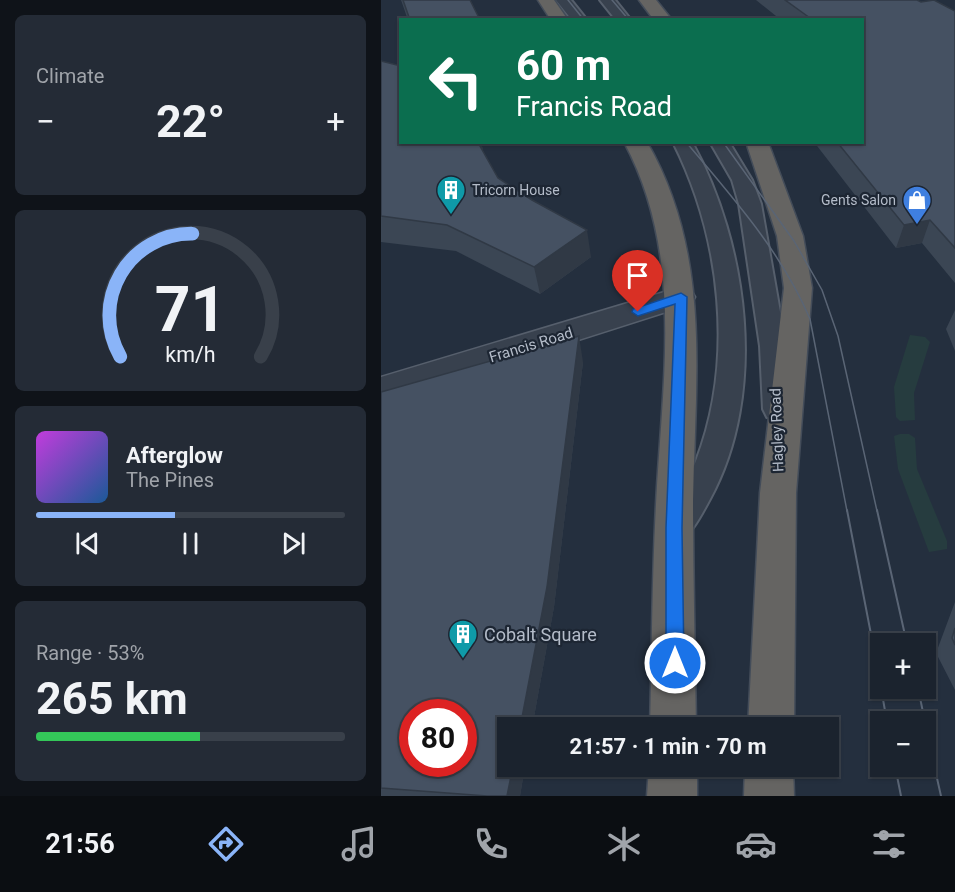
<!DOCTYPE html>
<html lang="en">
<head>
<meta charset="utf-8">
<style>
  body { margin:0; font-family:Roboto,sans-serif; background:#242b36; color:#f1f3f6; height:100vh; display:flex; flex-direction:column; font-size:22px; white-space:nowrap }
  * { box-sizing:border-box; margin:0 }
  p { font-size:20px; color:#a0a4aa }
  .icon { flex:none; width:33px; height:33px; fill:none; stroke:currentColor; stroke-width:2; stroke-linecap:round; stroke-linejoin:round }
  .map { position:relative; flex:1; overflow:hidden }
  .side { display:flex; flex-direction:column; gap:15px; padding:15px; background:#0f1319; width:381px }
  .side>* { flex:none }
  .hud { position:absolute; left:18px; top:18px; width:465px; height:126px; border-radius:0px; box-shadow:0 2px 4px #0004,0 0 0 2px #39404a; background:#0b6e4f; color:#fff; overflow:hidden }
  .fabs { position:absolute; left:489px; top:633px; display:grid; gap:12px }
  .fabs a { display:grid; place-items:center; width:66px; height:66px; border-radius:0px; background:#1b232e; box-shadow:0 2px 4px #0004,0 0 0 2px #39404a; font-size:30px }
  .speed { position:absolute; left:18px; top:699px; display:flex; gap:12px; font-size:30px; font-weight:700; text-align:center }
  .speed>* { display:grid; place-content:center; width:78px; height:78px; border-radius:50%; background:#1b232e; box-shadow:0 2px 4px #0004,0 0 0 2px #39404a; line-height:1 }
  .speed .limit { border:9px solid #d22; background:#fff; color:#111 }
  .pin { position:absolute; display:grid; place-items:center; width:51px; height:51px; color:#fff; margin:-62px -26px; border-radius:50% 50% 50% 0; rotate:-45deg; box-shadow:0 0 6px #0007 }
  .pin .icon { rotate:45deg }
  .me { position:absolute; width:66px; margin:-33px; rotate:0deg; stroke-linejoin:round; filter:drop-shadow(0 0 4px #0008) }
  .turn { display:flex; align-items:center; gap:21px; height:126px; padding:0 18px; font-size:27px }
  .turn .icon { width:78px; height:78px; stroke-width:2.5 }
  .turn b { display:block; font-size:42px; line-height:51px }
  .big { font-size:45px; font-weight:700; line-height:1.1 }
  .side .card { flex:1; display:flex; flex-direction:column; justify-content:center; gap:9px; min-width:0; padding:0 21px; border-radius:9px; background:#242b36 }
  .side .dial { align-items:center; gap:0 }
  .dial svg { height:156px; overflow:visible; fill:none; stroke:#39404a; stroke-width:7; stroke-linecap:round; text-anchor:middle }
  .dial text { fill:#f1f3f6; stroke:none }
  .song { display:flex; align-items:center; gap:18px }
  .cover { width:72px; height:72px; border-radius:9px; background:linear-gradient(135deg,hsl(290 70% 55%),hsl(210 70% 35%)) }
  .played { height:6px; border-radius:3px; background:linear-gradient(90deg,#8ab4f8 45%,#39404a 45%) }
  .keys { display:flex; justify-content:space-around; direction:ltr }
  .heat { display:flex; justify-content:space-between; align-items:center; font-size:33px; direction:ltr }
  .charge { height:9px; border-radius:4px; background:linear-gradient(90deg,#34c759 53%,#39404a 0) }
  .trip { position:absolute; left:116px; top:717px; width:342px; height:60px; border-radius:0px; background:#1b232e; box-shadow:0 2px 4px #0004,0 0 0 2px #39404a; font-weight:700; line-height:60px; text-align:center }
  .menu { display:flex; height:96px; justify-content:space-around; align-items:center; background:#0b0e12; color:#a0a4aa }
  .menu .icon { width:42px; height:42px }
  .menu .selected { color:#8ab4f8 }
  .menu b { font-size:27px; color:#f1f3f6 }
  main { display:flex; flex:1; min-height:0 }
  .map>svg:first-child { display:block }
</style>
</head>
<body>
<main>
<section class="side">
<div class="card"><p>Climate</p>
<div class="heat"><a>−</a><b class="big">22°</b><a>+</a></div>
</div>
<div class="card dial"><svg viewBox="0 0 100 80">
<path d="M14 69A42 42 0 1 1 86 69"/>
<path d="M14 69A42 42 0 0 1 51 6" stroke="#8ab4f8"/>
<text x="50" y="56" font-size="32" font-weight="700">71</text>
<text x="50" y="72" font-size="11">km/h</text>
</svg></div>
<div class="card">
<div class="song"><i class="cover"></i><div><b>Afterglow</b><p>The Pines</p></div></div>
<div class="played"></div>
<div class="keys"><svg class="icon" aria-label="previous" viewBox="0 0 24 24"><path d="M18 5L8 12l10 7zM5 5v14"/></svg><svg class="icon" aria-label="pause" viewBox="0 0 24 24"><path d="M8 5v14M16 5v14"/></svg><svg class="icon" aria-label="next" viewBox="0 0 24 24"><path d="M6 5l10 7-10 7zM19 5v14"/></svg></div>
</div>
<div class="card"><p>Range · 53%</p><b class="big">265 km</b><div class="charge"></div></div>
</section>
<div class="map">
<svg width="574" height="796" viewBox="0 0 574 796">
  <rect width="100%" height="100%" fill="#242f3e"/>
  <path fill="#263c3f" d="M 529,335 L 544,337 L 549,342 L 533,393 L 534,420 L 519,421 L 515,417 L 513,387 Z
    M 519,434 L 528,434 L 534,438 L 536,469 L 566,541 L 566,549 L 548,552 L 517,469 L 513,436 Z"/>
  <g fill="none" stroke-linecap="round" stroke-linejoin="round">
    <g stroke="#565f6c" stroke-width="4">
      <path id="service" d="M 175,0 L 190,0 L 206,20 L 191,20 Z
        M 219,0 L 234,0 L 250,20 L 235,20 Z
        M 292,142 L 311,142 C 367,244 387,393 329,499 C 320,515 311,536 293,543 L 281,539 L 276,528 C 287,504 306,486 315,461 C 354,360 340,237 292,142 Z
        M 329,142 L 348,142 L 371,180 L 380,204 L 405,346 L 410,409 L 406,417 L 396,420 L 386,417 L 382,409 L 379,346 L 358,204 L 351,180 Z"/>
    </g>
    <g stroke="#565f6c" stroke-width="3">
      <path id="minor" d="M 300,287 L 310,290 L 314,297 L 310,304 L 0,403 L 0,377 Z"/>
    </g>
    <g stroke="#434c59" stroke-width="3">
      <path id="trunk" d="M 157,0 L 173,0 L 187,20 L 170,20 Z
        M 258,0 L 275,0 L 291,20 L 273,20 Z
        M 243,142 L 266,142 C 331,255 314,376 312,501 C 312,576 314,652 315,728 L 269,728 C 271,653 271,579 275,504 C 281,382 304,255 243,142 Z
        M 365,142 L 387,142 L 422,236 L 431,288 L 415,493 L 413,728 L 367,728 L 379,493 L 403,288 L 396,236 Z
        M 268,766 L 316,766 L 316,796 L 266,796 Z
        M 364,766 L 412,766 L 413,796 L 363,796 Z"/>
    </g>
    <use href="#service" fill="#38414e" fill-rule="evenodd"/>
    <use href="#minor" fill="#38414e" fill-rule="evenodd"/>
    <use href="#trunk" fill="#656462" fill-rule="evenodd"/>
    <path stroke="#5a6575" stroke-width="1.5" d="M 187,0 L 203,20
      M 231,0 L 248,20
      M 305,142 C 352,198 400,251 429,319 L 466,511
      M 342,142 L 413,241 L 441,290 L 457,336 L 496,511"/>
    <path stroke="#5a6575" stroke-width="2" d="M 466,510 L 500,686
      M 496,510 L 526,644
      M 500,688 L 506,722
      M 537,688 L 544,722
      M 544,725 L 560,796
      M 514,766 L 520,796"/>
  </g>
  <path fill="#3b4654" d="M 20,0 L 89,0 L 99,20 L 27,20 Z
    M 375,0 L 536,0 L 540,2 L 574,11 L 574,283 L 541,243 L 515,248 L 433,142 L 482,142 L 482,20 L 400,20 Z
    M 0,61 L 101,146 L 102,151 L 117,178 L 210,257 L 159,294 L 75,251 L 0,242 Z
    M 574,310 L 574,351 L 565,329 Z
    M 202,362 L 173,607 L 151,728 L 126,728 L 126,766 L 144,766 L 139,796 L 0,796 L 0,392 Z
    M 574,602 L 574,690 L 555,653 Z"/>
  <path fill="#303945" d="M 99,142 L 103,142 L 101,146 L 106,172 Z
    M 549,220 L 541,243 L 515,248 L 523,225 Z
    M 206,230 L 210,257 L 159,294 L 153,267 Z
    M 198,336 L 202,362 L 173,607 L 151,728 L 139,728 Z
    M 132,766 L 144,766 L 139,796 L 126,796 Z"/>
  <path fill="#455162" stroke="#303945" stroke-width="1.5" fill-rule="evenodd" d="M 22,0 L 89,0 L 99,20 L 29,20 Z
    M 404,0 L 536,0 L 540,2 L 553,0 L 574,11 L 574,248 L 549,220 L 523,225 L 456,142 L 482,142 L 482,20 L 419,20 L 429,18 Z
    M 0,61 L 20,66 L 20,142 L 99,142 L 99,146 L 117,178 L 151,200 L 206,230 L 153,267 L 66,225 L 0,216 Z
    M 198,336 L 166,587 L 139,728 L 126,728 L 126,766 L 132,766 L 126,796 L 106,796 L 0,788 L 0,392 ZM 32,712 L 82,712 L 82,764 L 32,764 Z
    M 574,628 L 574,645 L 571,638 Z"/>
  <path fill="#1a73e8" stroke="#114b97" stroke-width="1.5" d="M 300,293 L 306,297 L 301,528 L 303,663 L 300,670 L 294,673 L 287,670 L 285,663 L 285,528 L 294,304 L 257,316 L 251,312 L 252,309 Z"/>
  <defs>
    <g id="building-pin" transform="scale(1.5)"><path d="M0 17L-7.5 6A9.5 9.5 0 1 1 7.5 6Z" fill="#0f9aa8" stroke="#1d2633"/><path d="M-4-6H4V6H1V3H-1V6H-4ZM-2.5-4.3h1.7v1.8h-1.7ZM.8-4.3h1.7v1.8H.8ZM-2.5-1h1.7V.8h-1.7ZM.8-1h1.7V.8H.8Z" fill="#fff"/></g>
    <g id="shop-pin" transform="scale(1.5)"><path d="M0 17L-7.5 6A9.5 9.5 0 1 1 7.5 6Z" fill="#3f7fe0" stroke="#1d2633"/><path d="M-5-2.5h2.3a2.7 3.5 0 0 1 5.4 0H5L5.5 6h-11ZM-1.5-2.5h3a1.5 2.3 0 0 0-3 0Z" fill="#fff"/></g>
  </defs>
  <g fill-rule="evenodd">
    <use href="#building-pin" x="70" y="190"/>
    <use href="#shop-pin" x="536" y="200"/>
    <use href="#building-pin" x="82" y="634"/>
  </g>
  <g text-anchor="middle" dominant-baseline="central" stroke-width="4.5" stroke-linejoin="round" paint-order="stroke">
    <g font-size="14" fill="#b4bcc9" stroke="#1d2633" text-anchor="start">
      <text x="91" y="190">Tricorn House</text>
      <text x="515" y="200" text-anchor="end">Gents Salon</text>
    </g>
    <g font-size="15" fill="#b4bcc9" stroke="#1d2633">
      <text transform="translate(150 345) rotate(-17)">Francis Road</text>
      <text transform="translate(396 430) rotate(-92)">Hagley Road</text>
    </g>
    <g font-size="18" fill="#b4bcc9" stroke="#1d2633" text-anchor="start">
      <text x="103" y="634">Cobalt Square</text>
    </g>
  </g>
</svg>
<div class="fabs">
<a>+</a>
<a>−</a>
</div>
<div class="speed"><div class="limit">80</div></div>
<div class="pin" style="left:257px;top:312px;background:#d93025"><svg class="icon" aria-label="arrive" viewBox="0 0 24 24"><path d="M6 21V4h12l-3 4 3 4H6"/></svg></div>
<svg class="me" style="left:294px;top:663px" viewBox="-20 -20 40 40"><circle r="17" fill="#1a73e8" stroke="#fff" stroke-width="3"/><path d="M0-11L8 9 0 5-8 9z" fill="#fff"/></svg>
<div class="trip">21:57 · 1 min · 70 m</div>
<div class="hud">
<div class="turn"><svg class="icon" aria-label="left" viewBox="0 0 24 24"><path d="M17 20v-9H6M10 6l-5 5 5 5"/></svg><div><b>60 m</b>Francis Road</div></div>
</div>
</div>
</main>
<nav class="menu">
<b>21:56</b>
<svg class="icon selected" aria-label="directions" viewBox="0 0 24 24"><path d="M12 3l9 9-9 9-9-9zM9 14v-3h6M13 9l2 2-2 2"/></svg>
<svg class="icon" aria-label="music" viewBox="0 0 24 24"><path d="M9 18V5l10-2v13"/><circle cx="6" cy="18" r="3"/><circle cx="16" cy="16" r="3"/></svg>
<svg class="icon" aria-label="phone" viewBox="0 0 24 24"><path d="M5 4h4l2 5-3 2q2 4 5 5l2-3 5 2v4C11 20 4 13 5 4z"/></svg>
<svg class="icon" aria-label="climate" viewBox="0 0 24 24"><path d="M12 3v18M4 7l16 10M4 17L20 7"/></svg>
<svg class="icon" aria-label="car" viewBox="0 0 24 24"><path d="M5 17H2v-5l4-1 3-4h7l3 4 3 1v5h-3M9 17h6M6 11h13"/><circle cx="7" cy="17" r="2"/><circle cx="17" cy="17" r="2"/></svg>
<svg class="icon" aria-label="filters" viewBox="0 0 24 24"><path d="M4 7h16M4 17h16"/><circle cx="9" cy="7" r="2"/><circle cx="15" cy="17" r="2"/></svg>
</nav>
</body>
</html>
